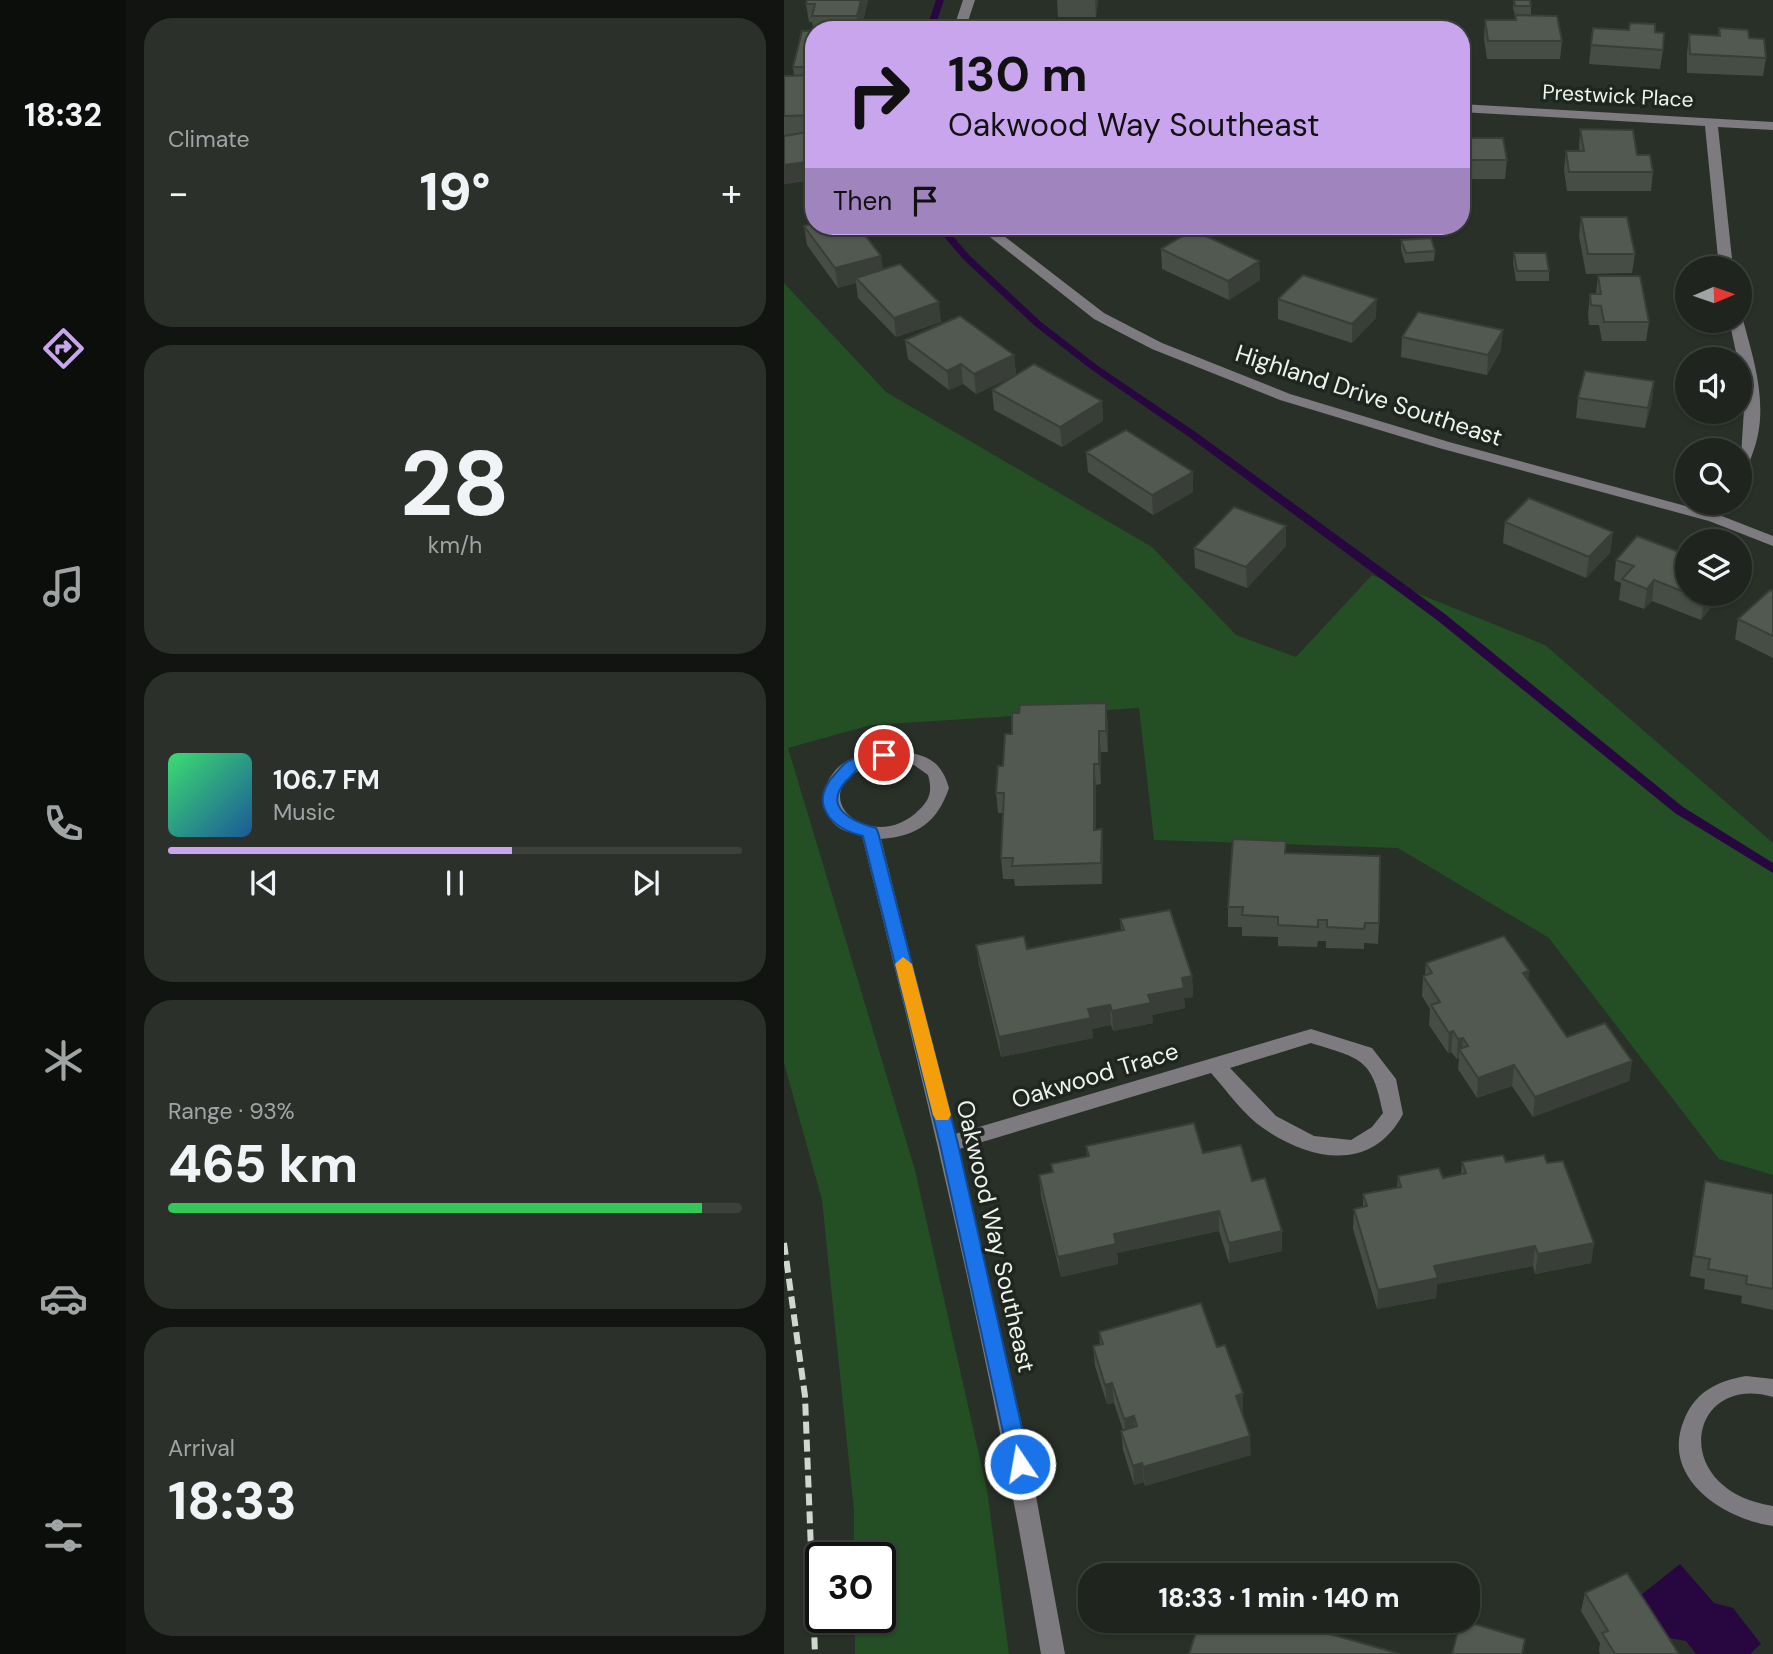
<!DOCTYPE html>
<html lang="en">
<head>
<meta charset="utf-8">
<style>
  body { margin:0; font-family:"DM Sans",sans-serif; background:#2c302b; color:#f1f3f6; height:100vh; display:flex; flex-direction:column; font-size:26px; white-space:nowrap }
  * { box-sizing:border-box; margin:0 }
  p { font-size:23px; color:#a1a4a4 }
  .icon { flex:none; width:38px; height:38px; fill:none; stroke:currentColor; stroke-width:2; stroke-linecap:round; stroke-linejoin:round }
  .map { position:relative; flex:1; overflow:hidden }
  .side { display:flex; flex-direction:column; gap:18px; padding:18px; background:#111410; width:658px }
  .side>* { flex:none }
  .top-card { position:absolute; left:21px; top:21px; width:665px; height:214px; border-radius:28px; box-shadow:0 2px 5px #0004,0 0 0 2px #3c413c; background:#c9a5ee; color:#111; overflow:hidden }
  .needle { width:46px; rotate:88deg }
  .buttons { position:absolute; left:891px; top:256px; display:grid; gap:14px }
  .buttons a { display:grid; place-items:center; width:77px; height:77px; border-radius:50%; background:#1f241e; box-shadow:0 2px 5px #0004,0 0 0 2px #3c413c; font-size:35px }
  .speed { position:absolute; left:21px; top:1542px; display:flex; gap:14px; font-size:35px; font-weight:700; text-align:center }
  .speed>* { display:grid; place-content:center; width:91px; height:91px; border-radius:50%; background:#1f241e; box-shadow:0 2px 5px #0004,0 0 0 2px #3c413c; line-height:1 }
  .speed .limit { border:4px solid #111; border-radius:10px; background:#fff; color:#111 }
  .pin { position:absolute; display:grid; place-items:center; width:60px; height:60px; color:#fff; margin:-30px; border:4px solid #fff; border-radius:50%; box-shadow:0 2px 7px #0007 }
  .me { position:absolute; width:77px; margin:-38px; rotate:348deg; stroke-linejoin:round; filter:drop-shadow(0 0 5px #0008) }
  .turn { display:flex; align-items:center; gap:24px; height:147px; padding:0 28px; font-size:32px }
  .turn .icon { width:91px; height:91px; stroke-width:2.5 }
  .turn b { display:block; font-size:49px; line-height:60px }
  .then { display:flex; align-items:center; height:66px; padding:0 28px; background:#0003; gap:14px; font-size:26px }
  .big { font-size:52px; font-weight:800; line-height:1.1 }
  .side .card { flex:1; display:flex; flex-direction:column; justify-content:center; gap:10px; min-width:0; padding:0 24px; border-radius:28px; background:#2c302b }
  .side .dial { align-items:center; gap:0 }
  .dial b { font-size:91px; line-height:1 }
  .song { display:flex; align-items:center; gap:21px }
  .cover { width:84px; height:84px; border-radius:10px; background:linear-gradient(135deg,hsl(140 70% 55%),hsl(210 70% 35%)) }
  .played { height:7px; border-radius:4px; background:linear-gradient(90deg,#c9a5ee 60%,#3c413c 60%) }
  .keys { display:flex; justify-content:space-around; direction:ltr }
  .heat { display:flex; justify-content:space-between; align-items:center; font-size:38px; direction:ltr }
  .charge { height:10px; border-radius:5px; background:linear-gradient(90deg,#34c759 93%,#3c413c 0) }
  .trip { position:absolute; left:294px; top:1563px; width:402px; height:70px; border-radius:28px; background:#1f241e; box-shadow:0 2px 5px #0004,0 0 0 2px #3c413c; font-weight:800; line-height:70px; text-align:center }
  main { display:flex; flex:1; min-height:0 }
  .tabs { display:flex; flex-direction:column; width:126px; justify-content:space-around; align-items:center; background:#0c0e0c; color:#a1a4a4 }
  .tabs .icon { width:49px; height:49px }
  .tabs .selected { color:#c9a5ee }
  .tabs b { font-size:32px; color:#f1f3f6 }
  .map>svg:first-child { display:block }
</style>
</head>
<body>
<main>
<nav class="tabs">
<b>18:32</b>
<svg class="icon selected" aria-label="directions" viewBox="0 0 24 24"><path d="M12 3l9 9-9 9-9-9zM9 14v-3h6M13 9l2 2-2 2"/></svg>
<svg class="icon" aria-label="music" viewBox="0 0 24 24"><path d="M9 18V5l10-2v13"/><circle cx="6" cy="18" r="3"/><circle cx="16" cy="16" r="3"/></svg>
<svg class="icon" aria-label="phone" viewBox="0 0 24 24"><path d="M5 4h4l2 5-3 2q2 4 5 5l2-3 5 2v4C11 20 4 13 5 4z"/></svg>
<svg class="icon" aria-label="climate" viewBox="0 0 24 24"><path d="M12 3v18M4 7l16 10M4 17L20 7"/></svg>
<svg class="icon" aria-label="car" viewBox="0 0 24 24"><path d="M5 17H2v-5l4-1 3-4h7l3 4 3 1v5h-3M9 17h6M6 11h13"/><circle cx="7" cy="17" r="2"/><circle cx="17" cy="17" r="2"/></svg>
<svg class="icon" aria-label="filters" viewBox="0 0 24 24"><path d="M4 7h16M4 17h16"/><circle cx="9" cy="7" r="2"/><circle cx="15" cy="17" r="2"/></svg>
</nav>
<section class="side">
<div class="card"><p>Climate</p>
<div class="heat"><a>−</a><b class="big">19°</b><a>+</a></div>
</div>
<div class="card dial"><b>28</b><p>km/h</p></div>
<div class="card">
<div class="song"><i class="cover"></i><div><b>106.7 FM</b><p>Music</p></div></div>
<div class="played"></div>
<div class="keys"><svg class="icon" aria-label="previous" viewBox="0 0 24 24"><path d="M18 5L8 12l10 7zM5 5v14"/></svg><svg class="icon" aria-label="pause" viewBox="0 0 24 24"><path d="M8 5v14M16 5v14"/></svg><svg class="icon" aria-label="next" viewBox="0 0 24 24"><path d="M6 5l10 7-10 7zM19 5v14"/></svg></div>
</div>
<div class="card"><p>Range · 93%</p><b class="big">465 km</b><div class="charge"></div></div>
<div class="card"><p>Arrival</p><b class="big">18:33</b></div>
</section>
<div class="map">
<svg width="989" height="1654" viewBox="0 0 989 1654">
  <rect width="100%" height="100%" fill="#293028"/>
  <path fill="#244e23" d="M 0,283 L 102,392 L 368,547 L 452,635 L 512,657 L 588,575 L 761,645 L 989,843 L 989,1175 L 935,1159 L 765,938 L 614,848 L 370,840 L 355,708 L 87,725 L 4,748 L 131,1170 L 203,1490 L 225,1654 L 71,1654 L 71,1617 L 96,1617 L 96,1558 L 70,1557 L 70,1511 L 38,1200 L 0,1063 Z"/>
  <path fill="#280640" d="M 896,1564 L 930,1603 L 949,1608 L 977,1644 L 966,1654 L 912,1654 L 902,1641 L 885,1638 L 852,1599 Z"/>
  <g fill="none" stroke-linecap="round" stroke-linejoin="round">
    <path fill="#280640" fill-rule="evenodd" d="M 152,0 L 160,0 L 150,30 L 142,30 Z
      M 151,226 L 160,226 L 186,256 L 257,322 L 314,366 L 413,433 L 661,614 L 899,807 L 989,863 L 989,873 L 891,813 L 653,620 L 405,437 L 308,370 L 251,326 L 180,260 Z"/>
    <path fill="#7d7b7f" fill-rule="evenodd" d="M 179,0 L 191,0 L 181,30 L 169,30 Z
      M 677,104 L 989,122 L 989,130 L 934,127 L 949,268 L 935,268 L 921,126 L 677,112 Z
      M 192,226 L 207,226 L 320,313 L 378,343 L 506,394 L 665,442 L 935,515 L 989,536 L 989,546 L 925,521 L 655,448 L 496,400 L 368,349 L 310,319 Z
      M 956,317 L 959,320 C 971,364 986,410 968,455 C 965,463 964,469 956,471 L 961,394 L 945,320 L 956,320 Z
      M 100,749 C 132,754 155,752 165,788 C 153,823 133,836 97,839 L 171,1134 L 527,1029 L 588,1048 L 612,1079 L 619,1114 C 588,1173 526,1161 479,1128 C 460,1115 443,1091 427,1073 L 175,1149 L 243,1447 L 281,1654 L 257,1654 C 211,1378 146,1107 78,836 C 72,834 63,832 57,829 C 29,812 38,775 63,761 C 74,755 88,752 100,749 ZM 100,761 L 130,765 L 144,775 C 148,789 147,798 136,809 C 86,861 5,786 100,761 ZM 527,1043 C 577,1059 588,1057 599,1113 L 588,1127 L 567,1140 L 530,1136 L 492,1116 L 446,1068 Z
      M 962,1376 L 989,1379 L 989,1397 C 904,1372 883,1490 989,1506 L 989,1526 C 939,1519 876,1478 900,1420 C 911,1392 933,1381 962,1376 Z"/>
    <path stroke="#d1d6d0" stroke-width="6" stroke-dasharray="12 6" stroke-linecap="butt" d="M 0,1243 L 21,1396 L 31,1654"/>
  </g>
  <path fill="#464d45" d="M 23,0 L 84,0 L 77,30 L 30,30 L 30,180 L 0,184 L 0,136 L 7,135 L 0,135 L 0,76 L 10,76 L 9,67 L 30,31 L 28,22 L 25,22 L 22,4 Z
    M 273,0 L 314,0 L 312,17 L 274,17 Z
    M 730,0 L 747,6 L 747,15 L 731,15 L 729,8 Z
    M 731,15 L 778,41 L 776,59 L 703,59 L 700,39 L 701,20 L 731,20 Z
    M 809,28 L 871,32 L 879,50 L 876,69 L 805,64 Z
    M 935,28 L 965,38 L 982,58 L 979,76 L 903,73 L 903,53 L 905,34 L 934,36 Z
    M 796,129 L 853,155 L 869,172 L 867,191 L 783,191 L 780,170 L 782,151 L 795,151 Z
    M 677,138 L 723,160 L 721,179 L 677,179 Z
    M 797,217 L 851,254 L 848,273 L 802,274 L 795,236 Z
    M 20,226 L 99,270 L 157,322 L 112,337 L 74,298 L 72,283 L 54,288 L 23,245 Z
    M 322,226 L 370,226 L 366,233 Z
    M 617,240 L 651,251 L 650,261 L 621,263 L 617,250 Z
    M 377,249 L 475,261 L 476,280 L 445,300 L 378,269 Z
    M 730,253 L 765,271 L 765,281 L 732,281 L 729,263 Z
    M 814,276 L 865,322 L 862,341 L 818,341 L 815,325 L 805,325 L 804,314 L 806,294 L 812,294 Z
    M 494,299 L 592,318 L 568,343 L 494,319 Z
    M 618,337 L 717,350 L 703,375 L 617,357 Z
    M 121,340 L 230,355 L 232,375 L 192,394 L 179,384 L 165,390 L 124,359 Z
    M 870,381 L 868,401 L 861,428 L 792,418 L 794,398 Z
    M 208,390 L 318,401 L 319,421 L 278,447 L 210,410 Z
    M 302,452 L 409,472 L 409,492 L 369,515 L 304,472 Z
    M 721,522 L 829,532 L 826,553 L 802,578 L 719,543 Z
    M 502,546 L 463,588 L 411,568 L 410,548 Z
    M 832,560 L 938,593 L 917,620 L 868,601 L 860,609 L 835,600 L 837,583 L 830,580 Z
    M 989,591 L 989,658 L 951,639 L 954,619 Z
    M 322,703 L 324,752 L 317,752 L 317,784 L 312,785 L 312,829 L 319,850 L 318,884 L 231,886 L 230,879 L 219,879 L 217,858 L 219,813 L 214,813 L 212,793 L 228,734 Z
    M 502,841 L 502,853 L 595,923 L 594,944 L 580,943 L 580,949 L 542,948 L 542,941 L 534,941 L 533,947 L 494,946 L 494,937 L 458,936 L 458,927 L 444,927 L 444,907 Z
    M 336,919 L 408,976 L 409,997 L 400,998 L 401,1008 L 368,1015 L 369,1023 L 329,1031 L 327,1025 L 308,1029 L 309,1038 L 217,1057 L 195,965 L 192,945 L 243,949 L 337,930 Z
    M 642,963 L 745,971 L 744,981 L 783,1037 L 848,1061 L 845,1081 L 749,1117 L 728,1086 L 693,1098 L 674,1069 L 675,1059 L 673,1059 L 667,1052 L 664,1053 L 645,1025 L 646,1009 L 638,996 L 639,976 L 641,975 Z
    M 302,1146 L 419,1153 L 468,1181 L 498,1231 L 498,1251 L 445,1263 L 435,1231 L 333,1253 L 334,1264 L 277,1277 L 257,1196 L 255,1175 L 268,1173 L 267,1164 L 303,1157 Z
    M 678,1162 L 722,1162 L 763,1163 L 810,1243 L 807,1263 L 751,1274 L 749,1266 L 653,1284 L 652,1298 L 593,1309 L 569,1229 L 570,1209 L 579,1207 L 579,1194 L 613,1188 L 614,1176 L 659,1178 L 677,1174 Z
    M 921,1181 L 989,1194 L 989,1310 L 957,1303 L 958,1296 L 920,1289 L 921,1279 L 906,1276 L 917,1201 Z
    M 315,1332 L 433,1347 L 459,1393 L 459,1413 L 458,1413 L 467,1455 L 361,1486 L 360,1482 L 350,1485 L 339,1450 L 337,1431 L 339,1430 L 330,1403 L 323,1404 L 311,1366 L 309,1346 L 316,1344 Z
    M 801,1593 L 895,1654 L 816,1654 L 815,1651 L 816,1643 L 797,1611 Z"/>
  <path fill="#393e38" d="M 77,0 L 84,0 L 77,30 L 75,30 L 73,16 Z
    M 311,0 L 314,0 L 312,17 Z
    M 30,161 L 30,180 L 0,184 L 0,165 Z
    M 366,226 L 370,226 L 366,233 Z
    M 97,256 L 100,275 L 72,278 L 72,283 L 54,288 L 51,268 Z
    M 475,261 L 476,280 L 445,300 L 444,281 Z
    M 593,299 L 592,318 L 568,343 L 568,324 Z
    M 155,302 L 157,322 L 112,337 L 110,318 Z
    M 719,330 L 717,350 L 703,375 L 704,355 Z
    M 230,355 L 232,375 L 192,394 L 190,374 Z
    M 177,364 L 179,384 L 165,390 L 163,371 Z
    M 870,381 L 868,401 L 861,428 L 864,408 Z
    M 318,401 L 319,421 L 278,447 L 276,427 Z
    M 409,472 L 409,492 L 369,515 L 368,495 Z
    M 502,526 L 502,546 L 463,588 L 462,567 Z
    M 829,532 L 826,553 L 802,578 L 805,557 Z
    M 870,580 L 868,601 L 860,609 L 863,589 Z
    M 925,593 L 938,593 L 917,620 L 920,599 Z
    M 322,703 L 324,723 L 324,752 L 322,731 Z
    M 315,731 L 317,752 L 317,784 L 315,764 Z
    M 310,764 L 312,785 L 312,850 L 310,830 Z
    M 318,829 L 319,850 L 318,884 L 317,863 Z
    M 745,971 L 743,991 L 739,973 Z
    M 408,976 L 409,997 L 400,998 L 401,1008 L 368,1015 L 369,1023 L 329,1031 L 328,1011 L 364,995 L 398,978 Z
    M 326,1005 L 327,1025 L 308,1029 L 309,1038 L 217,1057 L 215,1037 L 304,1009 Z
    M 669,1031 L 667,1052 L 664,1053 L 665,1033 Z
    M 679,1038 L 678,1052 L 675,1049 L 675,1059 L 673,1059 L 674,1039 Z
    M 848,1061 L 845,1081 L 749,1117 L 751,1097 Z
    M 730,1065 L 728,1086 L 693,1098 L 694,1078 Z
    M 435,1211 L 435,1231 L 333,1253 L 334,1264 L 277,1277 L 274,1257 L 330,1234 Z
    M 498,1231 L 498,1251 L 445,1263 L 445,1243 Z
    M 810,1243 L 807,1263 L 751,1274 L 754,1254 Z
    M 751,1246 L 749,1266 L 653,1284 L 652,1298 L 593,1309 L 594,1290 L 650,1266 Z
    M 328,1383 L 330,1403 L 323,1404 L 321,1385 Z
    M 459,1393 L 459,1413 L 452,1415 L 452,1396 Z
    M 350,1416 L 351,1435 L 342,1438 L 340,1419 Z
    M 466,1436 L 467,1455 L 361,1486 L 359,1467 Z
    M 358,1463 L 360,1482 L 350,1485 L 349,1466 Z
    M 550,1621 L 550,1639 L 546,1634 Z"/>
  <path fill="#515950" stroke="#393e38" stroke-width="2" d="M 23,0 L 77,0 L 73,16 L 28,16 L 31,4 L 22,4 Z
    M 730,0 L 746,0 L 747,6 L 731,6 Z
    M 731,15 L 773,16 L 778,41 L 704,41 L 701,20 L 732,20 Z
    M 666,22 L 668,30 L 592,30 L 591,24 Z
    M 846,23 L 871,24 L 871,32 L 880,33 L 879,50 L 807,45 L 809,28 L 845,30 Z
    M 935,28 L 964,30 L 965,38 L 980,39 L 982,58 L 906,54 L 905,34 L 936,36 Z
    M 18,31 L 30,31 L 30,67 L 9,67 Z
    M 30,75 L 30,115 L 0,116 L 0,76 Z
    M 796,129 L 849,130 L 853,155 L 866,155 L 869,172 L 785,172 L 782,151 L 800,151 Z
    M 30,131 L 30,161 L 0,165 L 0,136 Z
    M 677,138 L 719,138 L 723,160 L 677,160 Z
    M 797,217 L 843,217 L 851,254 L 804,254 Z
    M 30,223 L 30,226 L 74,226 L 97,256 L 51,268 L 20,226 Z
    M 409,230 L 475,261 L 444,281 L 377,249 Z
    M 647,238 L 651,251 L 622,253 L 617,240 Z
    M 730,253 L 762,253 L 765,271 L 733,271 Z
    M 116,264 L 155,302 L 110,318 L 72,278 Z
    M 519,275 L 593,299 L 568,324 L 494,299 Z
    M 814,276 L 856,276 L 865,322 L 820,322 L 817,306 L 807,305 L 806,294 L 817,294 Z
    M 634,312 L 719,330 L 704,355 L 618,337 Z
    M 176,316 L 230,355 L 190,374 L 177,364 L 163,371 L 121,340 Z
    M 250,364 L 318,401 L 276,427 L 208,390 Z
    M 801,371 L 870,381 L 864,408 L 794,398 Z
    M 342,430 L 409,472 L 368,495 L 302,452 Z
    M 745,498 L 829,532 L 805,557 L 721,522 Z
    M 450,507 L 502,526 L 462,567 L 410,548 Z
    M 853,536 L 903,555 L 903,593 L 870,580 L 863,589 L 838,579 L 850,566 L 832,560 Z
    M 986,590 L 989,591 L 989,636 L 954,619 Z
    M 904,593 L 925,593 L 920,599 Z
    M 322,703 L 322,731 L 315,731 L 315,764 L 310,764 L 310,830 L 318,829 L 317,863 L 228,866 L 229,858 L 217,858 L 220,793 L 212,793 L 214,766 L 219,766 L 221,734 L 228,734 L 228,713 L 235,713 L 236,705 Z
    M 449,839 L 502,841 L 501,853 L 596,856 L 595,923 L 581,923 L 580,929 L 543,927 L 543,920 L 534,920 L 534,927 L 494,925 L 494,917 L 458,915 L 459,907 L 444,907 Z
    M 386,910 L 408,976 L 398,978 L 400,988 L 364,995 L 367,1003 L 328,1011 L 326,1005 L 304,1009 L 307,1018 L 215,1037 L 192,945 L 240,936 L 243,949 L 340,930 L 336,919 Z
    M 720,936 L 745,971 L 739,973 L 783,1037 L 821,1023 L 848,1061 L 751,1097 L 730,1065 L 694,1078 L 675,1049 L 684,1046 L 679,1038 L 674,1039 L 669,1031 L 665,1033 L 647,1005 L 656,1002 L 639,976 L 648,973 L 642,963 Z
    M 410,1123 L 419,1153 L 457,1145 L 468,1181 L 481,1178 L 498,1231 L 445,1243 L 435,1211 L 330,1234 L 332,1244 L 274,1257 L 255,1175 L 269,1172 L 267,1164 L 305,1156 L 302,1146 Z
    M 719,1155 L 722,1162 L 760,1155 L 763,1163 L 779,1161 L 810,1243 L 754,1254 L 751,1246 L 650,1266 L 654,1278 L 594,1290 L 570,1209 L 583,1206 L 579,1194 L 617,1187 L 614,1176 L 655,1168 L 659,1178 L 682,1173 L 678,1162 Z
    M 921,1181 L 989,1194 L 989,1289 L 962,1284 L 963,1276 L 924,1269 L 926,1259 L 910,1256 Z
    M 417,1303 L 433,1347 L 441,1345 L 459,1393 L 452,1396 L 466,1436 L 359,1467 L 358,1463 L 349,1466 L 337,1431 L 353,1426 L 350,1416 L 340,1419 L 328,1383 L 321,1385 L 309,1346 L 319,1344 L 315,1332 Z
    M 843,1573 L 895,1654 L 831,1654 L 818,1633 L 824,1631 L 801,1593 Z
    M 416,1620 L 548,1620 L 550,1621 L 546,1634 L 616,1654 L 405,1654 Z
    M 677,1620 L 741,1639 L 738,1654 L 668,1654 Z"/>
  <path fill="#1a73e8" stroke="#114b97" stroke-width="2" d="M 100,750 L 106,752 L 108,755 L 106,759 C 96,762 83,764 74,769 C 70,772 66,778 62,781 C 38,808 69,822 92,828 L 94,832 L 174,1144 L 246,1464 L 243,1470 L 236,1473 L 229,1470 L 226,1464 L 156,1144 L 79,836 C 46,828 24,803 51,774 C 55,770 59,764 63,762 C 73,756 89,753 100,750 Z"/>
  <path fill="#f59e0b" d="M 119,957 L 128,964 L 167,1115 L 164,1120 L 152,1120 L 149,1115 L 111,964 Z"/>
  <g text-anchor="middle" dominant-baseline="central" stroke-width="7" stroke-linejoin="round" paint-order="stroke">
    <g font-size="21" fill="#eef3ed" stroke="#1f261f">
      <text transform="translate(834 96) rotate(3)">Prestwick Place</text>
    </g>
    <g font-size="24" fill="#eef3ed" stroke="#1f261f">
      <text transform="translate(585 395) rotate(18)">Highland Drive Southeast</text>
      <text transform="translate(311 1075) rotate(-17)">Oakwood Trace</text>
      <text transform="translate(212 1236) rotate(77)">Oakwood Way Southeast</text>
    </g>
  </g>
</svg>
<div class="buttons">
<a><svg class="needle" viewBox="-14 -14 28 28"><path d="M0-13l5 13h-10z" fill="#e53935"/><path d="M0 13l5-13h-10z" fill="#a1a4a4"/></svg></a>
<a><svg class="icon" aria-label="sound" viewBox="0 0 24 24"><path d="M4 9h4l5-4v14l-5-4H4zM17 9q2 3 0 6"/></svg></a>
<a><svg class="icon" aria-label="search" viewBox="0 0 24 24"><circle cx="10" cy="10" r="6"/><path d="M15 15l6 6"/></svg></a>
<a><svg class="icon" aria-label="layers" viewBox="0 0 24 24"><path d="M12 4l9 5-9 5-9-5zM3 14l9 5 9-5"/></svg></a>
</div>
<div class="speed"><div class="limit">30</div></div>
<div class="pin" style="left:100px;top:755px;background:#d93025"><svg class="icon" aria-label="arrive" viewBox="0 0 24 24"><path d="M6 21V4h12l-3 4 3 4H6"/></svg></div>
<svg class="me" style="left:236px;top:1464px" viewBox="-20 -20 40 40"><circle r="17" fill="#1a73e8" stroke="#fff" stroke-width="3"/><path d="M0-11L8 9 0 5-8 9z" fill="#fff"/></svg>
<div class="trip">18:33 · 1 min · 140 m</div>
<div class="top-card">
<div class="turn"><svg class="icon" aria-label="right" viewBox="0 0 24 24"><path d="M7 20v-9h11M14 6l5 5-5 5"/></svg><div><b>130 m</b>Oakwood Way Southeast</div></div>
<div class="then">Then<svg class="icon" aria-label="arrive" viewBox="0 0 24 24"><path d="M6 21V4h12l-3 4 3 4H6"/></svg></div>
</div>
</div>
</main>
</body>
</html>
